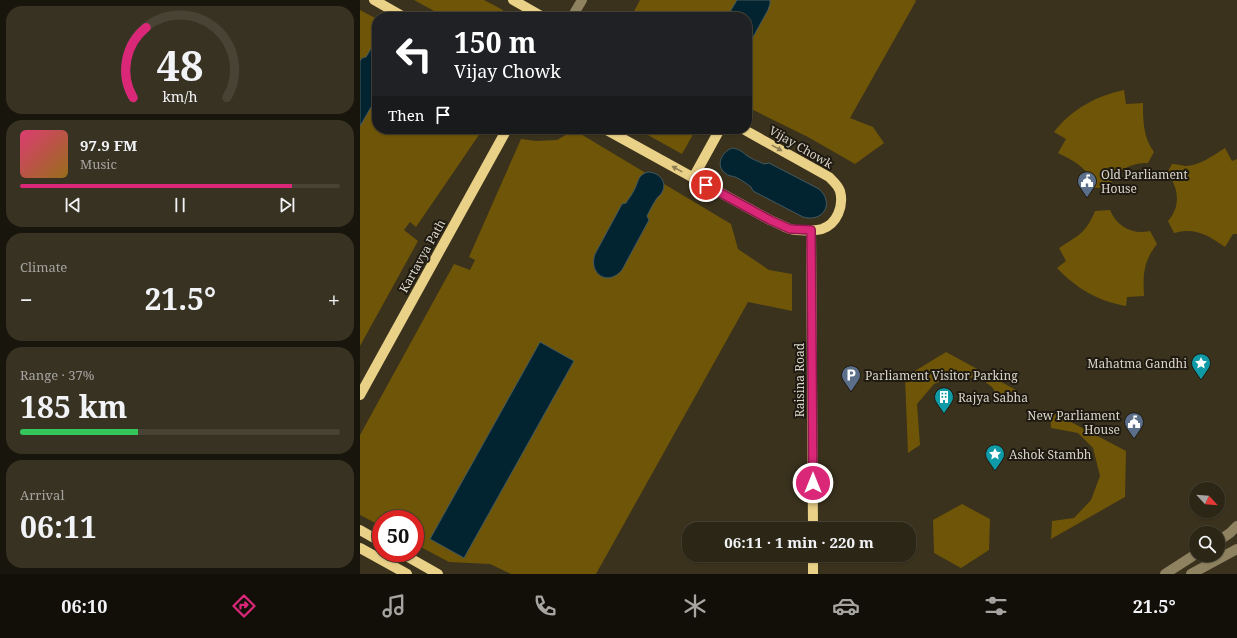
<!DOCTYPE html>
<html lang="en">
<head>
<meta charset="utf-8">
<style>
  body { margin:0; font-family:"Noto Serif",serif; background:#383223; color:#f1f3f6; height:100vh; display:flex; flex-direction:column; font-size:15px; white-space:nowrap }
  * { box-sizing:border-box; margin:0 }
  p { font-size:13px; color:#a6a5a1 }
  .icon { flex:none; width:22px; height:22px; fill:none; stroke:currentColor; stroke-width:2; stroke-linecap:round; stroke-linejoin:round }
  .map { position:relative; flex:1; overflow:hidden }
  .side { display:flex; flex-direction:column; gap:6px; padding:6px; background:#18150c; width:360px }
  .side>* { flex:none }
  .top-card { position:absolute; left:12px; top:12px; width:380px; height:122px; border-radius:16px; box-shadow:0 1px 3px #0004,0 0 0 1px #484335; background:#202124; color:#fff; overflow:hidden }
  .needle { width:26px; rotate:116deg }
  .fabs { position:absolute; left:829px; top:482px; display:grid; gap:8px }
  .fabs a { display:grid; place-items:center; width:36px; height:36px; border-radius:50%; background:#2c2616; box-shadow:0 1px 3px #0004,0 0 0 1px #484335; font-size:20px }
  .speed { position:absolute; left:12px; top:510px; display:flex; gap:8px; font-size:20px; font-weight:700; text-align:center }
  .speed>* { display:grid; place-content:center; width:52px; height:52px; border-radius:50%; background:#2c2616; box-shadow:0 1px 3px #0004,0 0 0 1px #484335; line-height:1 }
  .speed .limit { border:6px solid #d22; background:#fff; color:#111 }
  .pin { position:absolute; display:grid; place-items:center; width:34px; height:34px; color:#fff; margin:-17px; border:2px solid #fff; border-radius:50%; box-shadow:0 1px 4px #0007 }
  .me { position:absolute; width:44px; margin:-22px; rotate:0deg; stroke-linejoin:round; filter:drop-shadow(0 0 3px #0008) }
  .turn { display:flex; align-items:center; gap:14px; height:84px; padding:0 16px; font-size:18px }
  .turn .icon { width:52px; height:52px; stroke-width:2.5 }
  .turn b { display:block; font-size:28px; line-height:34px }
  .then { display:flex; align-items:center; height:38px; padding:0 16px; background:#0003; gap:8px; font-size:15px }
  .big { font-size:30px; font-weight:700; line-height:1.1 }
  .side .widget { flex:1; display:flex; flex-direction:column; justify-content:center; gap:6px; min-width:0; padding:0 14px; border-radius:16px; background:#383223 }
  .side .dial { align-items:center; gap:0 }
  .dial svg { height:104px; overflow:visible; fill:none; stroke:#484335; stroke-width:7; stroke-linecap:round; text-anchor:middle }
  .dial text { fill:#f1f3f6; stroke:none }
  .song { display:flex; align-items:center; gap:12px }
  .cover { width:48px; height:48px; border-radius:6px; background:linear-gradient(135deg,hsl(340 70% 55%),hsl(40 70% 35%)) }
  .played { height:4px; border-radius:2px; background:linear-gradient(90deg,#db2777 85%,#484335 85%) }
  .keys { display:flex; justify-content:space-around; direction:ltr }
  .heat { display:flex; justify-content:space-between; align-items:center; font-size:22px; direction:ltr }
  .charge { height:6px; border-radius:3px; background:linear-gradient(90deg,#34c759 37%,#484335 0) }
  .trip { position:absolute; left:322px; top:522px; width:234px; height:40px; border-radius:16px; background:#2c2616; box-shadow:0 1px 3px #0004,0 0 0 1px #484335; font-weight:700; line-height:40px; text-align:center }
  .menu { display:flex; height:64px; justify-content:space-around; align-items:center; background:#120f09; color:#a6a5a1 }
  .menu .icon { width:28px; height:28px }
  .menu .selected { color:#db2777 }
  .menu b { font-size:18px; color:#f1f3f6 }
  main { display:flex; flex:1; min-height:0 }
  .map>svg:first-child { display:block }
</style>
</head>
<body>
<main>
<section class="side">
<div class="widget dial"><svg viewBox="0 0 100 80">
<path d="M14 69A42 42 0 1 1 86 69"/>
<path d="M14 69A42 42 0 0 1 24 15" stroke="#db2777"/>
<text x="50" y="56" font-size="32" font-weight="700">48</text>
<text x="50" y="72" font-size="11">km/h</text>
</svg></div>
<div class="widget">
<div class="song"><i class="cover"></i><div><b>97.9 FM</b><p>Music</p></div></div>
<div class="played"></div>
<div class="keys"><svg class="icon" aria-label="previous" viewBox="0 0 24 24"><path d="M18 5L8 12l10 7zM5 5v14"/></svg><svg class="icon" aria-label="pause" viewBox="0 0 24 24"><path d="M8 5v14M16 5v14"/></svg><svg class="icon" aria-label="next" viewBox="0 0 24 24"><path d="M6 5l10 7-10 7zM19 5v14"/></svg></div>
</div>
<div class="widget"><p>Climate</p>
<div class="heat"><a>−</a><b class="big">21.5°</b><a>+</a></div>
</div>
<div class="widget"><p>Range · 37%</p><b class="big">185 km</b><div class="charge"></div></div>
<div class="widget"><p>Arrival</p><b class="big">06:11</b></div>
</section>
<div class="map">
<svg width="877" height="574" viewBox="0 0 877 574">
  <rect width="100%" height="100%" fill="#3a321d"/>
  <path fill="#6e5507" d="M 54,0 L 124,0 L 143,10 L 139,17 L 85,17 Z
    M 280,0 L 555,0 L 556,1 L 490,118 L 513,127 L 524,143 L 495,164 L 448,137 L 387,107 L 387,17 L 271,17 Z
    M 0,10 L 17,19 L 17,129 L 123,129 L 56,227 L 50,222 L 44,230 L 58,241 L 0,346 Z
    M 764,90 L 766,104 L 783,103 C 783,120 783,137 794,152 L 788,163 C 771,163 755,170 750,187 L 735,188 C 728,168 716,162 698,153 L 706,139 L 694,132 C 712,109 736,96 764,90 Z
    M 277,129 L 336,129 L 322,154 Z
    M 214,130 L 371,224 L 378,249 L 409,270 L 432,274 L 432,311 L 388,302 L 236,574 L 151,574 L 130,564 L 89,562 L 55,544 L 55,519 L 21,519 L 21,526 L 0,515 L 0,435 L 94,264 L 110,270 L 115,260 L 109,257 L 161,139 L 176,141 L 197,140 Z
    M 865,148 L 872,161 L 877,159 L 877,234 L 873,234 L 865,247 C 848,235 835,227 814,233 L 808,221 C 821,207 819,187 807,173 L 812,164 C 816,164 821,165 825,166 C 839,166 854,155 865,148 Z
    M 750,210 C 757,227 773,235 790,231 L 797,244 C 783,262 783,275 784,296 L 767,297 L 766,306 C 738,301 717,289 697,268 L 706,261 L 699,248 C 719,235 726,233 735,211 Z
    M 586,352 L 656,390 L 639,398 L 632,387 L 620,378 L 593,376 L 574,384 L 557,404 L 560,445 L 548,453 L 545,377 Z
    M 690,411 L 766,451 L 765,497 L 691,539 L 692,521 L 714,518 L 731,500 L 740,476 L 733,448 L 718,433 L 691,428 Z
    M 602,504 L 630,519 L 629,550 L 601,568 L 574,553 L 573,520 Z"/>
  <path fill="#022431" stroke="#43595f" d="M 377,0 L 410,0 L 410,4 L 408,10 L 387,48 L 387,17 L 367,17 Z
    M 17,37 L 17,97 L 0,126 L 0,61 L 2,58 L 6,57 L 17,39 Z
    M 372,148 C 379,149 381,151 386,155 C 391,159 398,161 404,164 L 409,163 L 459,189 C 475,203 463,223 443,217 L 393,191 L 391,187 C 386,183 380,179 375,177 C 372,176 368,176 365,173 C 355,165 362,152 372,148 Z
    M 288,172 C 299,172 309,183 301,194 C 300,195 298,197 297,198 C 293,204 290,210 287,216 L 289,220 L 262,270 C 248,287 228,274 235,254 L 262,204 L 266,203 C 269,198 274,192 276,186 C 279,178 280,174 288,172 Z
    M 180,342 L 214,361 L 104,558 L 70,539 Z"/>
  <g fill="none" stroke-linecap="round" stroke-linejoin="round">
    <path stroke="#8e8260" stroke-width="10" d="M 212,17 L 222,0
      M 858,541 L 870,533 L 877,526
      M 805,574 L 836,554
      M 831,574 L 877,549"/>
    <path stroke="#ead188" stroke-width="10" d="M 14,0 L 44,17
      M 153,0 L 183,17
      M 245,129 L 410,220 C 417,223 424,227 430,229 C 437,231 455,231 462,229 C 477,224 484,206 480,191 C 478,185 473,181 469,177 L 383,129
      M 333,178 L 360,129
      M 451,230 L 453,529
      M 0,395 L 147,129
      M 0,530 L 21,542
      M 0,548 L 47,574
      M 41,553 L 78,574
      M 453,555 L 453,574"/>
  </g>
  <defs><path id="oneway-solid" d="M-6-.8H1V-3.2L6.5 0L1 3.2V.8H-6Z"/></defs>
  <g fill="#8e7f52">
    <use href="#oneway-solid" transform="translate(417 148) rotate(29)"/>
    <use href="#oneway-solid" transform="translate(317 169) rotate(-151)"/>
  </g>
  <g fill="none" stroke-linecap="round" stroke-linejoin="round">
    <g stroke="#8e194d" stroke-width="10">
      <path id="route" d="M 346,185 L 410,220 L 430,229 L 451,230 L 453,483"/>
    </g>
    <use href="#route" stroke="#db2777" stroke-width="7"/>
  </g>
  <defs>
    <g id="civic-pin" transform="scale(1)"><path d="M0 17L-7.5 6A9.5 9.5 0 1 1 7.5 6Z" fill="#5c6f8a" stroke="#1e1a11"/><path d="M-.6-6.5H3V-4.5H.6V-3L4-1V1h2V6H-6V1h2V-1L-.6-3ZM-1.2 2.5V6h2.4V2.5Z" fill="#fff"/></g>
    <g id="sight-pin" transform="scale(1)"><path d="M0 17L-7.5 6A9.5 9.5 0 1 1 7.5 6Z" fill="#0f9aa8" stroke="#1e1a11"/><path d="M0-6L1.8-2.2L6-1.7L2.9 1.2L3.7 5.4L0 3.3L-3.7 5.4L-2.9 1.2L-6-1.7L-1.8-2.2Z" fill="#fff"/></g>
    <g id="parking-pin" transform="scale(1)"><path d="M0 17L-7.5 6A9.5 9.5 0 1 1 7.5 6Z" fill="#5c6f8a" stroke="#1e1a11"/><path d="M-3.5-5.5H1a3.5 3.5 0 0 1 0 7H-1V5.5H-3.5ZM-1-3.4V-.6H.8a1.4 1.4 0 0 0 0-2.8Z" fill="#fff"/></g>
    <g id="building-pin" transform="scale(1)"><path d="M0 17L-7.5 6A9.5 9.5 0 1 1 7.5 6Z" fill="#0f9aa8" stroke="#1e1a11"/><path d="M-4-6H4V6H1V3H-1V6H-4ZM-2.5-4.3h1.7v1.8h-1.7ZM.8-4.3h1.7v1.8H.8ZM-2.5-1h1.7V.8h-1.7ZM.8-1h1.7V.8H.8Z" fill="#fff"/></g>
  </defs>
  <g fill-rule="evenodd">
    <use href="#civic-pin" x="727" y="181"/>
    <use href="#sight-pin" x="841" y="363"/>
    <use href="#parking-pin" x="491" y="375"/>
    <use href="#building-pin" x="584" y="397"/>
    <use href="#civic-pin" x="774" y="422"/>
    <use href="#sight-pin" x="635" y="454"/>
  </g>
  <g text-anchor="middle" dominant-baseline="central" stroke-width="4" stroke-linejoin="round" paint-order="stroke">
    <g font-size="12" fill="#dbd6ca" stroke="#1e1a11">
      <text transform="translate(441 147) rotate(30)">Vijay Chowk</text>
      <text transform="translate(62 256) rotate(-61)">Kartavya Path</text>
      <text transform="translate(439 380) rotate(-90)">Raisina Road</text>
    </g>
    <g font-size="12" fill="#dbd6ca" stroke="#1e1a11" text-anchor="start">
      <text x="741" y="174">Old Parliament<tspan x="741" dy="14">House</tspan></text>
      <text x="827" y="363" text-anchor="end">Mahatma Gandhi</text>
      <text x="505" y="375">Parliament Visitor Parking</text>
      <text x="598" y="397">Rajya Sabha</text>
      <text x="760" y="415" text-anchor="end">New Parliament<tspan x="760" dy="14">House</tspan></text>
      <text x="649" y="454">Ashok Stambh</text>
    </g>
  </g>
</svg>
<div class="fabs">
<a><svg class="needle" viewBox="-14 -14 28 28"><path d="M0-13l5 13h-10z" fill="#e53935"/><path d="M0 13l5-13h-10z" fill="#a6a5a1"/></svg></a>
<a><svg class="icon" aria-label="search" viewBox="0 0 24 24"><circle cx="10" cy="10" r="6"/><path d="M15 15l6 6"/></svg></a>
</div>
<div class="speed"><div class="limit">50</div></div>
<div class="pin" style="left:346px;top:185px;background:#d93025"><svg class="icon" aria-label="arrive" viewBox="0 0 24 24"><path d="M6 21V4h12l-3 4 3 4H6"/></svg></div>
<svg class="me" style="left:453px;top:483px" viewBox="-20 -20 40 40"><circle r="17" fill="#db2777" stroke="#fff" stroke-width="3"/><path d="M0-11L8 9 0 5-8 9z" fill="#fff"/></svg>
<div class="trip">06:11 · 1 min · 220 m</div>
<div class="top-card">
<div class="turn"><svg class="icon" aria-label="left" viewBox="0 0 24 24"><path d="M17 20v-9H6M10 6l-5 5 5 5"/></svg><div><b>150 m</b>Vijay Chowk</div></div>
<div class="then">Then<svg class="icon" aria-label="arrive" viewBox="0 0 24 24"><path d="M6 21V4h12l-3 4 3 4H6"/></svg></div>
</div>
</div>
</main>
<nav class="menu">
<b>06:10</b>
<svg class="icon selected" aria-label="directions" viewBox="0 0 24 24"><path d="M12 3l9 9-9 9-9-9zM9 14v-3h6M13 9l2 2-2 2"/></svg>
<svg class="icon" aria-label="music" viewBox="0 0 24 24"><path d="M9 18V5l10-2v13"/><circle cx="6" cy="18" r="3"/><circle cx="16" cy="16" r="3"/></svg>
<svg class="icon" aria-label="phone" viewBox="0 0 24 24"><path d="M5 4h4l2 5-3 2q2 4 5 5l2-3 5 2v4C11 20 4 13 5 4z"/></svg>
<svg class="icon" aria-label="climate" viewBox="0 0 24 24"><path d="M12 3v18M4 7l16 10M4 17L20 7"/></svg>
<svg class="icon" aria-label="car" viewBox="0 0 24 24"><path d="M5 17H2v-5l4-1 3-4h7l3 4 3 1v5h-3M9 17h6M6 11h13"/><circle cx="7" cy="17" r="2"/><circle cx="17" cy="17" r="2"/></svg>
<svg class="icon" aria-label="filters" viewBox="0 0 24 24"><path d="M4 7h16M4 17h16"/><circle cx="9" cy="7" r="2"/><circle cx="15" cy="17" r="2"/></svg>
<b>21.5°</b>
</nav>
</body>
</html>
